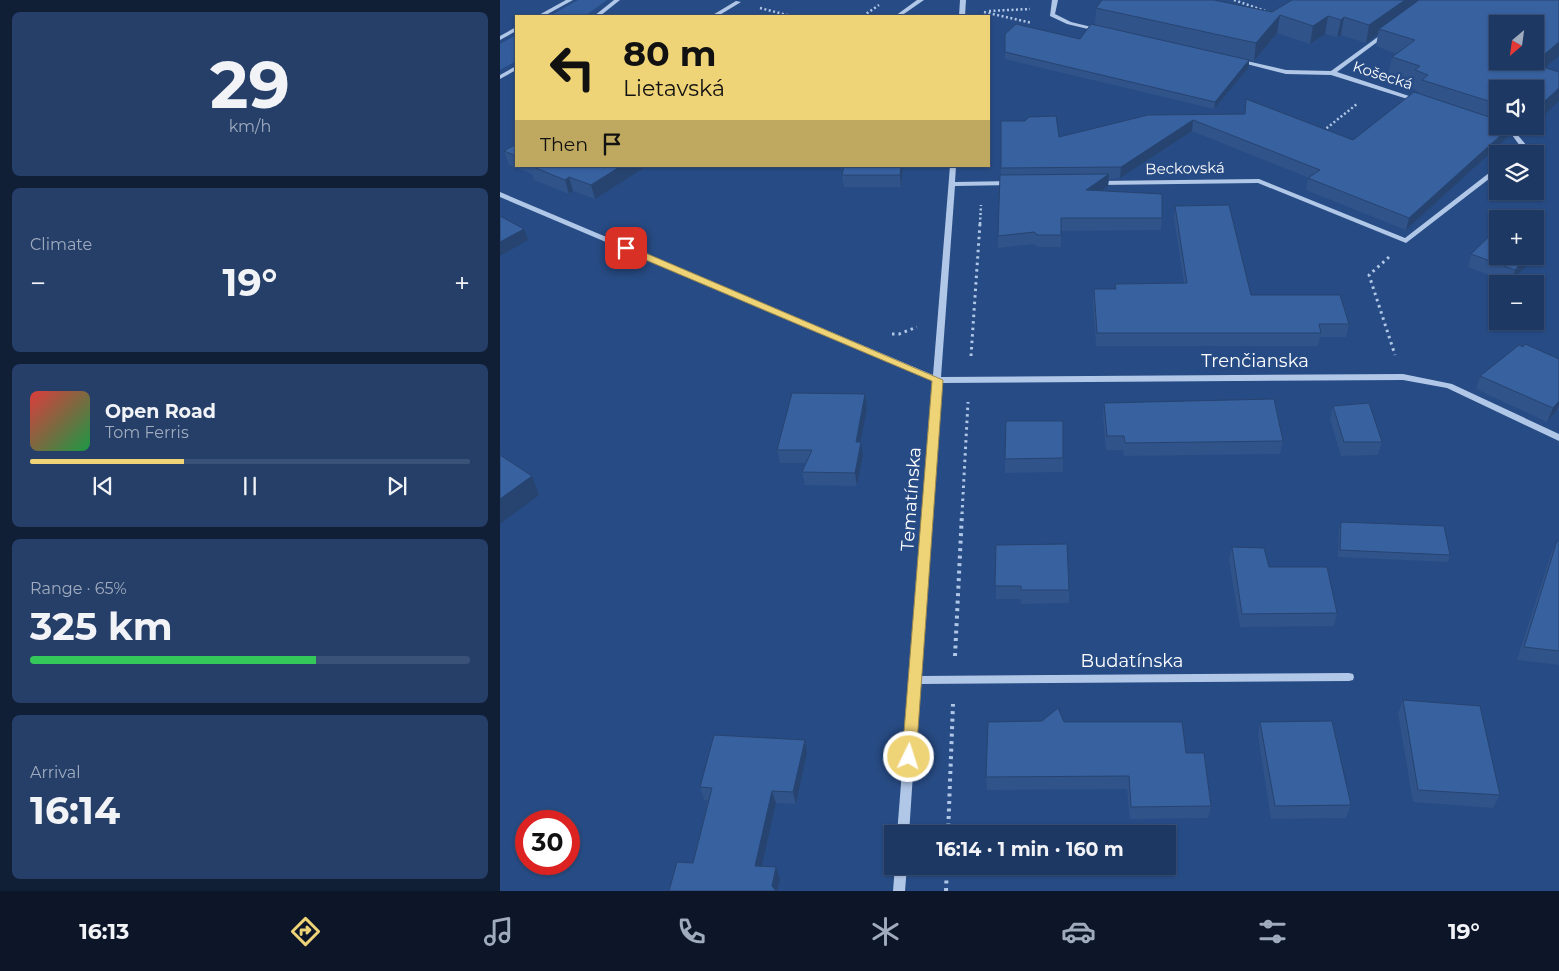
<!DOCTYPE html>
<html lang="en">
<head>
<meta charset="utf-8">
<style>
  body { margin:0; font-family:Montserrat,sans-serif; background:#253f69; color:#f1f3f6; height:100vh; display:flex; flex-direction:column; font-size:19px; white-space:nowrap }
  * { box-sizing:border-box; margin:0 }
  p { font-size:16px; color:#a0acbe }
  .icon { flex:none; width:28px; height:28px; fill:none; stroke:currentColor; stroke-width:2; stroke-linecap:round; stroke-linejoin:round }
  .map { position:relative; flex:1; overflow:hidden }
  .panel { display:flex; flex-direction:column; gap:12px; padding:12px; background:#101f36; width:500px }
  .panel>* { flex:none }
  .top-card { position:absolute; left:15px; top:15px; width:475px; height:152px; border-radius:0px; box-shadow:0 1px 4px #0004,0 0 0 1px #3b5278; background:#efd377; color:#111; overflow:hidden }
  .needle { width:32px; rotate:209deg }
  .buttons { position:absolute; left:989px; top:15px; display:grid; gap:10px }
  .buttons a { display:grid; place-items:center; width:55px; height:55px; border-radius:0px; background:#1d3863; box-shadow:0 1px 4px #0004,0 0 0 1px #3b5278; font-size:25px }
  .speed { position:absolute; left:15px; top:810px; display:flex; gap:10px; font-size:25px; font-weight:700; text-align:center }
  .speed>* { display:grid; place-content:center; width:65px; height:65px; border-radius:50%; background:#1d3863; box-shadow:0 1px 4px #0004,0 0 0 1px #3b5278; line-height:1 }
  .speed .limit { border:8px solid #d22; background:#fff; color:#111 }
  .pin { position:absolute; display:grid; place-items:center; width:42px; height:42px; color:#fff; margin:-21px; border-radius:10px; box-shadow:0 2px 8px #0006 }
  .me { position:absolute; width:55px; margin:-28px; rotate:4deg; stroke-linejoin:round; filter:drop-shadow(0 0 4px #0008) }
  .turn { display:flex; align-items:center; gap:18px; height:105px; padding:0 25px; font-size:22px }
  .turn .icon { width:65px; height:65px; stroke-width:2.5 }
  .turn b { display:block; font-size:35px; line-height:42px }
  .then { display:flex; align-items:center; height:48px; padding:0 25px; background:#0003; gap:10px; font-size:19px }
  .big { font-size:38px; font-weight:700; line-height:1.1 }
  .panel .card { flex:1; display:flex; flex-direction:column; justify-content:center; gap:8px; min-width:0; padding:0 18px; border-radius:8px; background:#253f69 }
  .panel .dial { align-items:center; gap:0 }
  .dial b { font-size:65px; line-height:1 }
  .song { display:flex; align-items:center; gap:15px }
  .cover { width:60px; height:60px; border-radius:8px; background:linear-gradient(135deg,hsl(0 70% 55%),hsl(140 70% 35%)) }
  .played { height:5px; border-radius:2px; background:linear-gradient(90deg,#efd377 35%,#3b5278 35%) }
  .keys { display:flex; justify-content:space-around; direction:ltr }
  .heat { display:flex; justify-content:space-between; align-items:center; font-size:28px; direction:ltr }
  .charge { height:8px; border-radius:4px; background:linear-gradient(90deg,#34c759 65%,#3b5278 0) }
  .trip { position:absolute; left:384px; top:825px; width:292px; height:50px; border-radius:0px; background:#1d3863; box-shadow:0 1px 4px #0004,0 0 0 1px #3b5278; font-weight:700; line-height:50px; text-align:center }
  .menu { display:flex; height:80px; justify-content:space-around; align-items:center; background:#0c1628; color:#a0acbe }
  .menu .icon { width:35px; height:35px }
  .menu .selected { color:#efd377 }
  .menu b { font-size:22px; color:#f1f3f6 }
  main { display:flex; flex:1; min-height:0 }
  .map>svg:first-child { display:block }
</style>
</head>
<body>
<main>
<section class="panel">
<div class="card dial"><b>29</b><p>km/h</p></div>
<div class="card"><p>Climate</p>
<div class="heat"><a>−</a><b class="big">19°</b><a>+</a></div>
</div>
<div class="card">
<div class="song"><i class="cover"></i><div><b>Open Road</b><p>Tom Ferris</p></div></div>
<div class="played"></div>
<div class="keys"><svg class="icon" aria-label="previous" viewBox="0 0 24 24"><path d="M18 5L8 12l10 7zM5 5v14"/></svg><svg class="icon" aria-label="pause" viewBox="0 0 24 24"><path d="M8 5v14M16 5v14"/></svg><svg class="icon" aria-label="next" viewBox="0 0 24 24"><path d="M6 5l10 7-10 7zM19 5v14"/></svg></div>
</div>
<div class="card"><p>Range · 65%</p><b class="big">325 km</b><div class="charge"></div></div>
<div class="card"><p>Arrival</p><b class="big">16:14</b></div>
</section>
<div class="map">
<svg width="1059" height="891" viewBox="0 0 1059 891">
  <rect width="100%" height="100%" fill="#274b84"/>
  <path fill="#325c9b" d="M 78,0 L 107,0 L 85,16 L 50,16 Z
    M 16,35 L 16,61 L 0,70 L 0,44 Z"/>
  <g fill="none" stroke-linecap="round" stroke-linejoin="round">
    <path stroke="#b1c7e7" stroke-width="2.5" stroke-dasharray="2 2.5" stroke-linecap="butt" d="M 734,0 L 771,13
      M 260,8 L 291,16
      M 489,11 L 530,9
      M 484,12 L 532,23
      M 363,16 L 379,5
      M 823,131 L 857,104
      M 480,224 L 481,205"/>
    <path stroke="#b1c7e7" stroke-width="3" stroke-dasharray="2.5 4" stroke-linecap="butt" d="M 889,257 L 869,275 L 895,355
      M 392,334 L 399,334 L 417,327
      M 471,356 L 480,223
      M 462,514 L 468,402"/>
    <path stroke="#b1c7e7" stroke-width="4" stroke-dasharray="3 4.5" stroke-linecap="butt" d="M 455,656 L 462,513
      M 448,834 L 453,704
      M 446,891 L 447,866"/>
    <path fill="#b1c7e7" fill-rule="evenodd" d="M 66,0 L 73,0 L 44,16 L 37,16 Z
      M 114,0 L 120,0 L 100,16 L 94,16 Z
      M 417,0 L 424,0 L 401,16 L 395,16 Z
      M 460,0 L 466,0 L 465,16 L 459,16 Z
      M 552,0 L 558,0 L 555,14 L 571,22 L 604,30 L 601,32 L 567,24 L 550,16 Z
      M 236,1 L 241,2 L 218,16 L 211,16 Z
      M 16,27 L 16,31 L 0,40 L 0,36 Z
      M 886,31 L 889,33 L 888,34 L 837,72 L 921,100 L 921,102 L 917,102 L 831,75 L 786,74 L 735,61 L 738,59 L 786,70 L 831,71 Z
      M 16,66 L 16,70 L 0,79 L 0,75 Z
      M 1000,127 L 1016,133 L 1027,146 L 1019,154 L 1012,154 L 1020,146 L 1012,135 L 998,130 L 997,129 Z
      M 450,166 L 456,166 L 455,182 L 512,181 L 515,183 L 512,185 L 455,186 L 441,377 L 903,374 L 952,384 L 1059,434 L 1059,441 L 947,388 L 903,380 L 441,383 L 420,676 L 849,673 L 853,674 L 854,677 L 853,680 L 849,681 L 419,684 L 409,834 L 397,834 L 433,381 L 0,197 L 0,192 L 433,375 Z
      M 998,166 L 998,172 L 906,243 L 758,183 L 598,185 L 595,183 L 598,181 L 759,179 L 905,238 Z
      M 395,866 L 407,866 L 405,891 L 393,891 Z"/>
  </g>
  <path fill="#30538a" d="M 1059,0 L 1059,56 L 1045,68 L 1059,72 L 1059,101 L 1039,120 L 1035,118 L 1035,89 L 998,89 L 998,126 L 1020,126 L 1015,131 L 1011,129 L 1009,136 L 906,230 L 806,190 L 808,178 L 809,178 L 692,131 L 620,178 L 609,179 L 608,186 L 602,190 L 662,218 L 661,230 L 561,231 L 561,247 L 538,247 L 534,244 L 498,248 L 498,236 L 501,175 L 501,121 L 559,137 L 648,115 L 744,114 L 853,140 L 919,94 L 919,92 L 911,88 L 912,83 L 888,75 L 892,57 L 897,54 L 876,46 L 878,34 L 866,43 L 841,35 L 837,37 L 825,34 L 810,44 L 777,33 L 754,61 L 625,32 L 749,67 L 714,109 L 505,59 L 505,34 L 580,39 L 595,25 L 596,8 L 772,12 Z
    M 16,144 L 16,166 L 147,166 L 95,199 L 73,191 L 69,194 L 34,180 L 32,174 L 9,165 L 4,151 Z
    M 341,166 L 403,166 L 401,187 L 344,187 L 342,175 L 343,169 L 341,169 Z
    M 675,206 L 751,295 L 849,324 L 846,337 L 820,337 L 818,346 L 596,346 L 593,302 L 594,289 L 615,289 L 615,284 L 684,283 L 674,218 Z
    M 971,254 L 998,256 L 1032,256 L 1031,261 L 1010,283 L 968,267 Z
    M 1059,359 L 1059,411 L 1057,410 L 1047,422 L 976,389 L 980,376 Z
    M 365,394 L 367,408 L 360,442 L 363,455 L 357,486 L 305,485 L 302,472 L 306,463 L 280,463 L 277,450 Z
    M 604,403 L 783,441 L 780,454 L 624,456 L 623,450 L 606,450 L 603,416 Z
    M 833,406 L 882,442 L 878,455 L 841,456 L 830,419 Z
    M 563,458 L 563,472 L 505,473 L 505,459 Z
    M 841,522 L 950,555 L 948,562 L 838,557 L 839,529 Z
    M 1057,541 L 1059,541 L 1059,665 L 1017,660 L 1051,554 Z
    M 496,545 L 569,590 L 569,603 L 521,604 L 521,599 L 496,599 Z
    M 732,547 L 769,567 L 837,613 L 834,626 L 740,627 L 729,560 Z
    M 903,700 L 1000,795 L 993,808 L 913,802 L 898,713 Z
    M 564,722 L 686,753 L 711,806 L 708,818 L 630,819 L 627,789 L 487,790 L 486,777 Z
    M 760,722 L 851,805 L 846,818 L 771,819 L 758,735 Z
    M 305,740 L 307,753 L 296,804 L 276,803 L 261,867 L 280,879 L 193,863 L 208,800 L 204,800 L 200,787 Z"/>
  <path fill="#274470" d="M 905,0 L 925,0 L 879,29 L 878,34 L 866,43 L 869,25 Z
    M 780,15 L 777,33 L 754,61 L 756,43 Z
    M 828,16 L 825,34 L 810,44 L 813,26 Z
    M 844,17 L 841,35 L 837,37 L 841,20 Z
    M 1059,42 L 1059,56 L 1028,82 L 1033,64 Z
    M 749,60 L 749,67 L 714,109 L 715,102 Z
    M 1059,88 L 1059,101 L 1039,120 L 1045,101 Z
    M 693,120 L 692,131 L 620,178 L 621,167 Z
    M 1011,126 L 1012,126 L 1009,136 L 906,230 L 909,218 Z
    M 1017,126 L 1020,126 L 1015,131 Z
    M 121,166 L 147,166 L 95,199 L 91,185 Z
    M 401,166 L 403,166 L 401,187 L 400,175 Z
    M 609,174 L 608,186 L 586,202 L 586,190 Z
    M 69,177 L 73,191 L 69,194 L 65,180 Z
    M 24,229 L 28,240 L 0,256 L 0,242 Z
    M 1027,256 L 1032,256 L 1031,261 L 1010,283 L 1015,270 Z
    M 365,394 L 367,408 L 358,455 L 356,442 Z
    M 1059,401 L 1059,406 L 1057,410 L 1047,422 L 1053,408 Z
    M 361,442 L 363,455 L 357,486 L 355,473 Z
    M 32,476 L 39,495 L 0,524 L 0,499 Z
    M 305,740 L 307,753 L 296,804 L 293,792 Z
    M 272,791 L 276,803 L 259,878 L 255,866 Z
    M 276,867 L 280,879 L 277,891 L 274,891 L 272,886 Z"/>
  <path fill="#3861a0" stroke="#274470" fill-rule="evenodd" d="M 602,0 L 714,0 L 772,12 L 792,0 L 905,0 L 869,25 L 844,17 L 841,20 L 828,16 L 813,26 L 780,15 L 756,43 L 596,8 Z
    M 919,0 L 1059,0 L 1059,42 L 1033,64 L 1059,72 L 1059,88 L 1045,101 L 1036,98 L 1035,99 L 1035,89 L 998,89 L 998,104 L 922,80 L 928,75 L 915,70 L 920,66 L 892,57 L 915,40 L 879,29 ZM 998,24 L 1035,24 L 1035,61 L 998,61 Z
    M 516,24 L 580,39 L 591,24 L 749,60 L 715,102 L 505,52 L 505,34 Z
    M 914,92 L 998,120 L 998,126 L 1011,126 L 909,218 L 808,178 L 820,170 L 693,120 L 621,167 L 501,168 L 501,121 L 525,121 L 529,117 L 556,116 L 559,137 L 648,115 L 745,114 L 746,99 L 853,140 Z
    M 16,144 L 16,156 L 4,151 Z
    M 31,166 L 121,166 L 91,185 L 69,177 L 65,180 Z
    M 344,166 L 401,166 L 400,175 L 342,175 Z
    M 609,174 L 586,190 L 662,194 L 662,218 L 561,218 L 561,235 L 538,235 L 534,232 L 498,236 L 500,175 Z
    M 729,205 L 751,295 L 840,295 L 849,324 L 819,324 L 821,333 L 597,333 L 594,289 L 616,289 L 615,284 L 687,283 L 675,206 Z
    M 0,216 L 24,229 L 0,242 Z
    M 998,228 L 998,256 L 1027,256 L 1015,270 L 971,254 Z
    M 1025,344 L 1059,359 L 1059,401 L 1053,408 L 980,376 L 1019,345 L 1023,347 Z
    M 292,393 L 365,394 L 356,442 L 361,442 L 355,473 L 302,472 L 312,450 L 277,450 Z
    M 774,399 L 783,441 L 625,443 L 624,436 L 607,436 L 604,403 Z
    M 869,403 L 882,442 L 844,442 L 833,406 Z
    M 506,421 L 563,421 L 563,458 L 505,459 Z
    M 0,455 L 32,476 L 0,499 Z
    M 841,522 L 944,526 L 950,555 L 840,550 Z
    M 1057,541 L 1059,541 L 1059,651 L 1024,647 Z
    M 567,544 L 569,590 L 521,590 L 521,586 L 495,586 L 496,545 Z
    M 732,547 L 764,548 L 769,567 L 827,567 L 837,613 L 742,614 Z
    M 903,700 L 980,706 L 1000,795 L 918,790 Z
    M 558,708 L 564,722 L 682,722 L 686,753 L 704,753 L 711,806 L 631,807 L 629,776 L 486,777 L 488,722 L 542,721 Z
    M 832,721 L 851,805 L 775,806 L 760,722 Z
    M 214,735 L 305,740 L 293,792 L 272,791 L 255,866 L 276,867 L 272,886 L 276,891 L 169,891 L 177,862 L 193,863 L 212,788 L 200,787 Z"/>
  <path fill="#efd377" stroke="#9b894d" d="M 122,246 L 129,246 L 443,380 L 416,757 L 414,761 L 409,763 L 404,761 L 402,757 L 432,381 L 122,250 Z"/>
  <g text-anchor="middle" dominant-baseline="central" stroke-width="5" stroke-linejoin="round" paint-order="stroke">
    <g font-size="15" fill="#fff" stroke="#274b84">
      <text transform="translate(883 75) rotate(18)">Košecká</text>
      <text transform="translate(685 168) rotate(-1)">Beckovská</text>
    </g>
    <g font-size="18" fill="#fff" stroke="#274b84">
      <text x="755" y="361">Trenčianska</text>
      <text transform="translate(411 499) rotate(-86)">Tematínska</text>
      <text x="632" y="661">Budatínska</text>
    </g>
  </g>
</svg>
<div class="buttons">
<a><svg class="needle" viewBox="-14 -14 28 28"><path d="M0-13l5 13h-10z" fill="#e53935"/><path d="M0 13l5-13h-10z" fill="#a0acbe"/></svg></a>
<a><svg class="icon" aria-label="sound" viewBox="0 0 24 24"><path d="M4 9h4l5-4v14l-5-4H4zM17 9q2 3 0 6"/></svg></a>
<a><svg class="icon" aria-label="layers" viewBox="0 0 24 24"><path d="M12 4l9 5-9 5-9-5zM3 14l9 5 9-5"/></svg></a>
<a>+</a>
<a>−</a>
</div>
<div class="speed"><div class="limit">30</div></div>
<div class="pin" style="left:126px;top:248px;background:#d93025"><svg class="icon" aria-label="arrive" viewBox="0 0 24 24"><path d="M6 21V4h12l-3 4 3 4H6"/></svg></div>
<svg class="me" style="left:409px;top:757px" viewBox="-20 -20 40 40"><circle r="17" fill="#efd377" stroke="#fff" stroke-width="3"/><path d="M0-11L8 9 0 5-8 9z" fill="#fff"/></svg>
<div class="trip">16:14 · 1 min · 160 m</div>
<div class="top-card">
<div class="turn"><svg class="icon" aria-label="left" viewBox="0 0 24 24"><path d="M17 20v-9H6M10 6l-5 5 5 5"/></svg><div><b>80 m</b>Lietavská</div></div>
<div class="then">Then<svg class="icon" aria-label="arrive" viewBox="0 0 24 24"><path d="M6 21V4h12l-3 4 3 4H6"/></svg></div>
</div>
</div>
</main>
<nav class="menu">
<b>16:13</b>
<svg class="icon selected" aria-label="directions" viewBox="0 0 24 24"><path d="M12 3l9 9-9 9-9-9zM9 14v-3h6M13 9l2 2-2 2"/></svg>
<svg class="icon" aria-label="music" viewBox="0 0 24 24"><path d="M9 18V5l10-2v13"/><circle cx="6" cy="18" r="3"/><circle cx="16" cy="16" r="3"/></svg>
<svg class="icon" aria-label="phone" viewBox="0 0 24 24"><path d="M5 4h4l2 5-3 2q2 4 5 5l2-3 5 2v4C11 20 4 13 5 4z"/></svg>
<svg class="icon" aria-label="climate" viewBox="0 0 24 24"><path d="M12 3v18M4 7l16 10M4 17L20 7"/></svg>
<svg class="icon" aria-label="car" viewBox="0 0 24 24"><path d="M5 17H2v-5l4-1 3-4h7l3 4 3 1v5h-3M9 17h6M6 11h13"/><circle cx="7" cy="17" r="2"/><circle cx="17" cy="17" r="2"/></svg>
<svg class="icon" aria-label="filters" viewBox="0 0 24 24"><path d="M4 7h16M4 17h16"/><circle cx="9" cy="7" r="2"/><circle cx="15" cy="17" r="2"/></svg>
<b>19°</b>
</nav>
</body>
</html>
